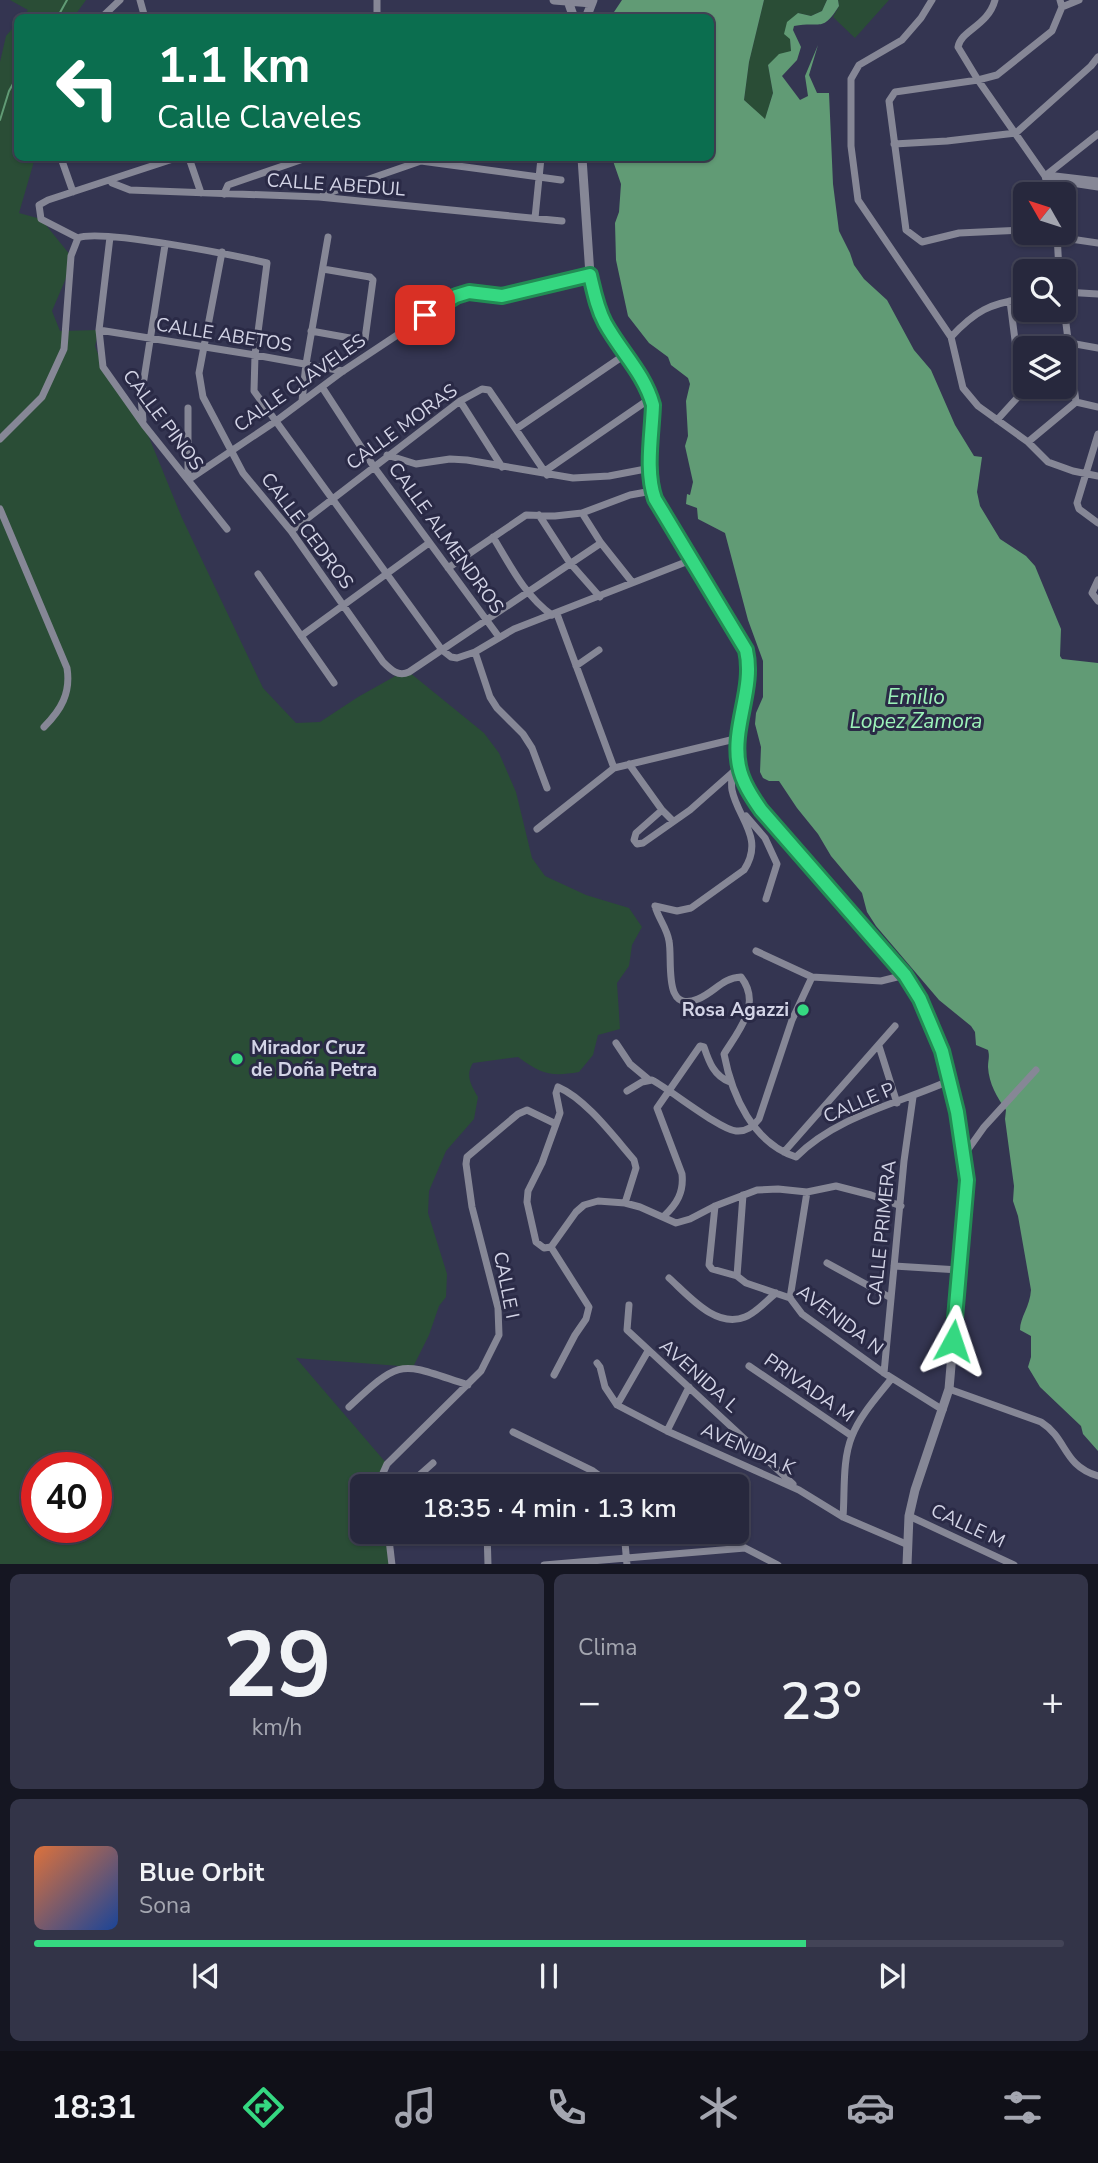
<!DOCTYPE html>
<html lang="es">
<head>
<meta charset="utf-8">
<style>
  body { margin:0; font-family:"Nunito Sans",sans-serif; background:#333448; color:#f1f3f6; height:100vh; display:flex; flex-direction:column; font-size:26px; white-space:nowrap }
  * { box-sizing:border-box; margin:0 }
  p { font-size:23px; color:#a4a6b0 }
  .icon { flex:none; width:38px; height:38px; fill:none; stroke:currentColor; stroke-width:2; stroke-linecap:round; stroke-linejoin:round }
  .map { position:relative; height:1564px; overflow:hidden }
  .drawer { display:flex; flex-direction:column; gap:10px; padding:10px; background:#151622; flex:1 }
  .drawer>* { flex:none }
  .top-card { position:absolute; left:14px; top:14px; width:700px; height:147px; border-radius:10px; box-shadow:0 2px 5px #0004,0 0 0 2px #434457; background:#0b6e4f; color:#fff; overflow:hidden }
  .needle { width:46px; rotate:309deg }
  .fabs { position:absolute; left:1013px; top:182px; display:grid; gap:14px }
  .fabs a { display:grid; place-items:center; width:63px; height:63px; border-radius:10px; background:#27283d; box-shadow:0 2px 5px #0004,0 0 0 2px #434457; font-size:35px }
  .speed { position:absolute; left:21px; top:1452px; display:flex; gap:14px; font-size:35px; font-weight:700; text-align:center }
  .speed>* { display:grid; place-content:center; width:91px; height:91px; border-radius:50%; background:#27283d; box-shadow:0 2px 5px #0004,0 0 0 2px #434457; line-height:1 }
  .speed .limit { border:10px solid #d22; background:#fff; color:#111 }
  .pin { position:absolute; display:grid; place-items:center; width:60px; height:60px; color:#fff; margin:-30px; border-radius:14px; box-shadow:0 4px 10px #0006 }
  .me { position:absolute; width:77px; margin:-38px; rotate:5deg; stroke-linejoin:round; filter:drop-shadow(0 0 5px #0008) }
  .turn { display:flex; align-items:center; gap:24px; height:147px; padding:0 28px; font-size:32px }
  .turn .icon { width:91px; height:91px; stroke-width:2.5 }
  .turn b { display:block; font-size:49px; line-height:60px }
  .big { font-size:52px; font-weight:600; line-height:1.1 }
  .drawer .tile { flex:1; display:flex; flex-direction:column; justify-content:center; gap:10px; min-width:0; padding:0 24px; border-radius:10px; background:#333448 }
  .drawer .dial { align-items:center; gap:0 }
  .dial b { font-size:91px; line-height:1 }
  .song { display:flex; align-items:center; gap:21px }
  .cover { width:84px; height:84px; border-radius:10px; background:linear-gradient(135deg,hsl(20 70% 55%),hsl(220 70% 35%)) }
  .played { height:7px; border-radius:4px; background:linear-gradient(90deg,#35d881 75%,#434457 75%) }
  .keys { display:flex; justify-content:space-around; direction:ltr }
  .heat { display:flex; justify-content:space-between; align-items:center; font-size:38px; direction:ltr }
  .drawer .tiles { flex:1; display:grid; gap:10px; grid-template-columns:1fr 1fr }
  .tile:last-child { grid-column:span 2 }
  .trip { position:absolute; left:350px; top:1474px; width:399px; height:70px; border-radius:10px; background:#27283d; box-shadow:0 2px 5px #0004,0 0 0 2px #434457; font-weight:600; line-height:70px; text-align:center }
  .tab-bar { display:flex; height:112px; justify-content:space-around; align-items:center; background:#101018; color:#a4a6b0 }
  .tab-bar .icon { width:49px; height:49px }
  .tab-bar .selected { color:#35d881 }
  .tab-bar b { font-size:32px; color:#f1f3f6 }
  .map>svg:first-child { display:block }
</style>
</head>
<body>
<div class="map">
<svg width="1098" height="1565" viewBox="0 0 1098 1565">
  <rect width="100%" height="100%" fill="#343551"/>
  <path fill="#2a4d36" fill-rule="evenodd" d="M 10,0 L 86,0 L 73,18 L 22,17 L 28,10 Z
    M 764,0 L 827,0 L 822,11 L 811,16 L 798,13 L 790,39 L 791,51 L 768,65 L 773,93 L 765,120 L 744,100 L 749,62 Z
    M 838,0 L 889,0 L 855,38 L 833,17 L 839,6 Z
    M 17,23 L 18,158 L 35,158 L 19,213 L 41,219 L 71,256 L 69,271 L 52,311 L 60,331 L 99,330 L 95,346 L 103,367 L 144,425 L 182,518 L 263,688 L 296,723 L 320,722 L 358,697 L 399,674 L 409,672 L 484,733 L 499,753 L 516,792 L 532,858 L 545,876 L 586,895 L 629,908 L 642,927 L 632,945 L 629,966 L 617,983 L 620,1029 L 598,1035 L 593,1055 L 579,1072 C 551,1077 541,1074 518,1057 L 473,1063 C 465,1075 471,1085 478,1097 L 474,1119 L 446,1151 L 429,1191 L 428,1213 L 447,1274 L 446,1297 L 439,1306 L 429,1335 L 413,1367 L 296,1358 L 387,1464 L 383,1486 L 362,1486 L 362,1531 L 388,1531 L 392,1564 L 0,1565 L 0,62 L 6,36 ZM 37,1468 L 96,1468 L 96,1528 L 37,1528 Z"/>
  <path fill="#619b75" d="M 622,0 L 764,0 L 749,62 L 744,100 L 765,119 L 773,93 L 768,65 L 779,54 L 791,51 L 790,39 L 784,34 L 787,22 L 798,13 L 811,16 L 822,11 L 827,0 L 838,0 L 839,6 C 822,33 821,21 794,26 L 793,30 L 801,47 L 797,60 L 782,76 L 800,100 L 808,96 L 805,76 L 818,45 L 809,75 L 817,93 L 829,93 L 833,184 L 839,231 L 850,253 L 854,265 L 864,279 L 887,300 L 914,350 L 931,370 L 955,425 L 974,456 L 982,457 L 977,492 L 980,506 L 1000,539 L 1026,556 L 1035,566 L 1061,629 L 1060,656 L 1062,659 L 1098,663 L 1098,1451 L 1083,1434 L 1081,1426 L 1040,1387 L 1028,1367 L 1031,1357 L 1031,1336 L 1020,1330 C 1020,1317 1030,1307 1031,1290 L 1018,1216 L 1013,1201 L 1014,1186 L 1005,1119 L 1006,1110 C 997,1097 989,1084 988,1067 C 988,1060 990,1057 988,1050 L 976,1045 L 975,1032 L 971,1026 L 939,1000 L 876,926 L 867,912 L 862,893 L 831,856 L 818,834 L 797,808 L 779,781 L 769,781 L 763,778 L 760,772 L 761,747 L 755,724 L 756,713 L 763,697 L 763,661 L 748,620 L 725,533 L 698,519 L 697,508 L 686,504 L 687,494 L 690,495 L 693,482 L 685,446 L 688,436 L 686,401 L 690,384 L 688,378 L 671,365 L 668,357 L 649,343 L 628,316 L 616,260 L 615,223 L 619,212 L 621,184 L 612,158 L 710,158 L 710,18 L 610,18 Z"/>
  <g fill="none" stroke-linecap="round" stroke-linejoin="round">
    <path stroke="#619b75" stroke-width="2" d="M 57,18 L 67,0
      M 0,120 L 9,91 L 18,75"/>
    <path stroke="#868796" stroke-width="7" d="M 140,0 L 145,18
      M 377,0 L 377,18
      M 932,0 L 921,18 L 902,40 L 859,65 L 851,79 L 851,146 L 858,200 L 951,337 L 963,388 L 978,406 L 1028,442 L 1048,462 L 1073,471 L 1098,476
      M 995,0 C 988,26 961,30 958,47 L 978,80 L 1045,176 L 1050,194
      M 1062,7 L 1079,0
      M 101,18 L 120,0
      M 894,144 L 947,141 L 1016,133 L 1091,66 L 1098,57
      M 61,158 L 73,192
      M 189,158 L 201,193
      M 1047,175 L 1098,181
      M 1045,176 L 1098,134
      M 1045,176 L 1052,180 L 1098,187
      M 110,180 L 112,183 L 130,190 L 319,197 L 562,221
      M 224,194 L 228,185 L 306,158
      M 323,195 L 421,161 L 561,180
      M 535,218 L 541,158
      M 1026,230 L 959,233 L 922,242 L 906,230 L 889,101 L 895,92 L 978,80 L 997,75 L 1052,31 L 1062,7 L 1060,0
      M 1057,234 L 1059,271
      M 110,237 L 99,330 L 103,367 L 144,425 L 227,529
      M 1057,237 L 1098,243
      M 78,238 C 99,228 238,256 267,263 L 255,355 L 254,391 L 442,650 L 451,657 L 457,658 L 475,652 L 514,629 L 691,560
      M 78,238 L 41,219 L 39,205 L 48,200 L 176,158
      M 222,252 L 199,373 L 203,397 L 243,473 L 291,531 L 383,662 C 391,670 398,677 409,672 L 601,543
      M 323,269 L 370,277 L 373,280 L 365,339
      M 1064,292 L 1098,294
      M 1064,308 L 1076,402
      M 99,330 L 255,355 L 343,371
      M 311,331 L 361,340 L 365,339
      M 951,337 C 974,312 991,302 1026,299
      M 1070,343 L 1098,348
      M 322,387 L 374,467 L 499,637
      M 302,401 L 306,364 L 328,237
      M 460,401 L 502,467
      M 1076,402 L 1098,407
      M 143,420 L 141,398 L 165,245
      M 997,420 L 1017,398 L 1021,387 L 1010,301
      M 516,429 L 626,354
      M 1098,434 L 1077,503 L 1079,509 L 1098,523
      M 0,439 L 42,397 L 64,349 L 71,256 L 78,238
      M 1028,442 L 1076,402
      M 387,455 L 416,464 L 450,459 L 467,460 L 573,478 L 609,476 L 651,468
      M 545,471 L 651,398
      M 188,479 L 188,408
      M 188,480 L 276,421 L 343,371 L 456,296 L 469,292 L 502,296 L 590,275
      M 0,509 L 67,668 C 71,693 61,710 44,727
      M 582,513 L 601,543 L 632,582
      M 539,515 L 570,563 L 600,597
      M 291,531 L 460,401 L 482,389 L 489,390 L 547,475
      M 493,537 C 510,565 525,596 552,615
      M 448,568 L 526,515 L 555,516 L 582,513 L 630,495 L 652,491
      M 258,574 L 334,683
      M 1098,580 L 1092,593 L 1098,601
      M 557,614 L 614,768
      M 301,636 L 429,543
      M 475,652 L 490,697 L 497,708 L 523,734 L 532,748 L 547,788
      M 576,666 L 599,650
      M 629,764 L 662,810 L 673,821
      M 662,810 L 636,833 L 634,840 L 637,844 L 643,843 L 690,810 L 733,772
      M 746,816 L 765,838 L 777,864 L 766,899
      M 537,829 L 614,768 L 739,738
      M 655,906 C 658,918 667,928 669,941 C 673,960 662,1014 698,999 C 715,992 722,978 741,977 C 762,1004 739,1030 724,1054 C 732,1096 753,1143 796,1157 C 836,1116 900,1103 951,1080
      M 655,906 L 677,911 L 691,908 L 744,870 C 765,838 738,819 732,790 C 731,785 732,779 732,773
      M 756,951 L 812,977 L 881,981 L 905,975
      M 616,1043 L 630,1064 L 648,1079
      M 879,1046 L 897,1103
      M 627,1091 L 642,1082 L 652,1080 C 671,1090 719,1129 736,1131 C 746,1132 753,1127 759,1119 L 792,1020 L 812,977
      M 784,1152 L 895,1026
      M 964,1155 L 984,1127 L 1036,1070
      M 625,1203 L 636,1168 L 634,1160 C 614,1137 586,1099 558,1087 L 556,1093 L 560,1113 L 542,1163 L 528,1191 L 527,1202 L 536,1242 L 544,1248 L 551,1247 L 576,1212 L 584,1205 L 598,1201 L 625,1203 L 640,1207 L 676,1223 L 690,1219 L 715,1206 L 757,1190 L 778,1189 L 807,1192 L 836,1186 L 871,1195 L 901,1206
      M 715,1206 L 709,1265 L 712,1269 L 737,1276 L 746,1283 L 790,1298 L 802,1314 L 884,1373 L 943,1410
      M 664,1216 C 677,1204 684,1192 682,1174 L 657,1108 L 700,1046 L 704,1047 C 709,1062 714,1076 730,1082
      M 551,1247 L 589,1307 L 586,1319 L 575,1335 L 554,1375
      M 827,1263 L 891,1298
      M 894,1266 L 959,1270
      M 737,1276 L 743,1195
      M 669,1278 C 689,1296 716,1329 745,1317 C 756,1313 766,1301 776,1293
      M 790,1298 L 807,1192
      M 629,1305 L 627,1330 L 793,1484
      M 597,1363 L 600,1367 L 605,1387 L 617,1405 L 667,1431 L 799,1490 L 843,1517 L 906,1544
      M 749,1366 L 852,1436
      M 884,1373 L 904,1161 L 913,1097
      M 949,1389 L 1041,1422 C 1068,1439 1062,1465 1098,1476
      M 617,1405 L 648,1351
      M 349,1407 C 403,1356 400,1363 468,1385
      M 667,1431 L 689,1387
      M 513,1432 L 593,1471 L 614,1486
      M 383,1486 L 383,1473 L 387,1464 L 481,1371 L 499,1335 L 498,1308 L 472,1207 L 466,1164 L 467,1157 L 518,1114 L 527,1110 L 556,1124
      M 407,1486 L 433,1463
      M 909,1516 L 1014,1565
      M 843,1517 C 845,1492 842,1460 852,1436 C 860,1415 878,1396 892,1378
      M 388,1531 L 392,1565
      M 487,1531 L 488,1565
      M 624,1531 L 627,1565
      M 712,1531 L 778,1565
      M 544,1565 L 745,1548"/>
    <path stroke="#868796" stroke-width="9" d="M 554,0 L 592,3
      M 568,1 L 574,18
      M 586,18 L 593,0
      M 582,158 L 590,275 L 595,296 L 606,325 L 643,378 L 651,398 L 653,405 L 652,491 L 658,508 L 737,632 C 741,642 747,652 749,663 C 754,697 732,731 739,766 C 742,782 752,797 761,810 L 905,975 L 920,999 L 942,1051 L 957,1112 L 967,1180 L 949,1389 L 915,1490 L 909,1516 L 907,1565"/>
  </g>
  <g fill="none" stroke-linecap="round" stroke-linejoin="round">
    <g stroke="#228c54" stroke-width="18">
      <path id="route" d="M 425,315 L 456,296 L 469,292 L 502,296 L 590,275 C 594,292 597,308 605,323 C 621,352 644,373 653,405 C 652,435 645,471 655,499 L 746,650 C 755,689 731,727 739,766 C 742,782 752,797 761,810 L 905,975 L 920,999 L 942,1051 L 957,1112 L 967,1180 L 953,1341"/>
    </g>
    <use href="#route" stroke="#35d881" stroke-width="12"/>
  </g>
  <g fill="#35d881" stroke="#2a2a46" stroke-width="2.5">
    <circle cx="803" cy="1010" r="7"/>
    <circle cx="237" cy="1059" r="7"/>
  </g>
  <g text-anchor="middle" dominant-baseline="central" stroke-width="6" stroke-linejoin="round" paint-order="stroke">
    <g font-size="19" fill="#d3d4e6" stroke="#2a2a46">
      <text transform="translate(336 185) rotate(4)">CALLE ABEDUL</text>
      <text transform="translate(224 335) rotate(9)">CALLE ABETOS</text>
      <text transform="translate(300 383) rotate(-35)">CALLE CLAVELES</text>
      <text transform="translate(163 420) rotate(53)">CALLE PINOS</text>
      <text transform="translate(402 427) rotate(-36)">CALLE MORAS</text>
      <text transform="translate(307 531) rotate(53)">CALLE CEDROS</text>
      <text transform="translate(446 538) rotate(54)">CALLE ALMENDROS</text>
      <text transform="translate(859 1103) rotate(-23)">CALLE P</text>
      <text transform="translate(882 1233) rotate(-84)">CALLE PRIMERA</text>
      <text transform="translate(506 1285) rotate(79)">CALLE I</text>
      <text transform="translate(840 1320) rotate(37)">AVENIDA N</text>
      <text transform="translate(699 1376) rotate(42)">AVENIDA L</text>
      <text transform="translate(809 1388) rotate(35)">PRIVADA M</text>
      <text transform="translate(748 1449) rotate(24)">AVENIDA K</text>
      <text transform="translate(968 1526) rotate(25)">CALLE M</text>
    </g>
    <g font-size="19" font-weight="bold" fill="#d3d4e6" stroke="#2a2a46" text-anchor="end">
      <text x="789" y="1010">Rosa Agazzi</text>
      <text x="251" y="1048" text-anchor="start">Mirador Cruz<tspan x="251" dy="22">de Doña Petra</tspan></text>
    </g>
    <g font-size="21" font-style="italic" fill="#9cf2b9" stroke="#2a2a46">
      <text x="916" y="697">Emilio<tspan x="916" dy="24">Lopez Zamora</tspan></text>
    </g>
  </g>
</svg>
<div class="fabs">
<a><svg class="needle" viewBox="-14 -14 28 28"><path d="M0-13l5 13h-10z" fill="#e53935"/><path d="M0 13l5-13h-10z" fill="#a4a6b0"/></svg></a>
<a><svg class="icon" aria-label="search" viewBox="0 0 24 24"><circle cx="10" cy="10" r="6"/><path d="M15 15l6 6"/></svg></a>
<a><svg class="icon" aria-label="layers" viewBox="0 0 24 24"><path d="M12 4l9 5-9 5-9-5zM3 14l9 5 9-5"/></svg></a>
</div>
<div class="speed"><div class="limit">40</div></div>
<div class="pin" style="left:425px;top:315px;background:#d93025"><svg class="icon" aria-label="arrive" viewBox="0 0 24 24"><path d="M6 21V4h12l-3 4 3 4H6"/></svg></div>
<svg class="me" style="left:953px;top:1341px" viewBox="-20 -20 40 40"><path d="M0-17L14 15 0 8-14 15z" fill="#35d881" stroke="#fff" stroke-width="4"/></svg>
<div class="trip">18:35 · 4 min · 1.3 km</div>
<div class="top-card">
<div class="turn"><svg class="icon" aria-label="left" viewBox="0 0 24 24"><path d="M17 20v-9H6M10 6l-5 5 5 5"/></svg><div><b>1.1 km</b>Calle Claveles</div></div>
</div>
</div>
<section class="drawer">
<div class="tiles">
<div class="tile dial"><b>29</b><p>km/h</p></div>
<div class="tile"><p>Clima</p>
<div class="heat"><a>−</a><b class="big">23°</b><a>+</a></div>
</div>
<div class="tile">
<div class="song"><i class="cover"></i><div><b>Blue Orbit</b><p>Sona</p></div></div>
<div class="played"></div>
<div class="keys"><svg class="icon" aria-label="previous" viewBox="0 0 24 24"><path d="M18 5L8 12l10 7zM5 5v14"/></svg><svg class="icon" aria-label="pause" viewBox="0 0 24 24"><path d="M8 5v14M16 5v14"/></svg><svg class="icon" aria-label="next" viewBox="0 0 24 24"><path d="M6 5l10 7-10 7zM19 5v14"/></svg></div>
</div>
</div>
</section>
<nav class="tab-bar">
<b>18:31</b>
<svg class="icon selected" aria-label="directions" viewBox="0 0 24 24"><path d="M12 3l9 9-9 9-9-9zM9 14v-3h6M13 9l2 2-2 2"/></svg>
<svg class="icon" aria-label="music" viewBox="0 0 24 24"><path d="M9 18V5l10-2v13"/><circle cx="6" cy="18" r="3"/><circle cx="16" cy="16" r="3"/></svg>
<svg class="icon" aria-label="phone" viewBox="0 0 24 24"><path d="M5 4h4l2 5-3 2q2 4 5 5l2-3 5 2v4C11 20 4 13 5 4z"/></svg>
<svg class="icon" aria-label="climate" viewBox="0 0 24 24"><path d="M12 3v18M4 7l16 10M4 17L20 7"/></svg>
<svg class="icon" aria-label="car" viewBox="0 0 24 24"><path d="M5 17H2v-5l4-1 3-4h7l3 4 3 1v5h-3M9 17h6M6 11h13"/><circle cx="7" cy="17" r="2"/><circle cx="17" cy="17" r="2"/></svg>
<svg class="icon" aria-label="filters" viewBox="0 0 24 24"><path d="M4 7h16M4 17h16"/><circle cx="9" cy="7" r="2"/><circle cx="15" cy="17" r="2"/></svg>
</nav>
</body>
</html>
